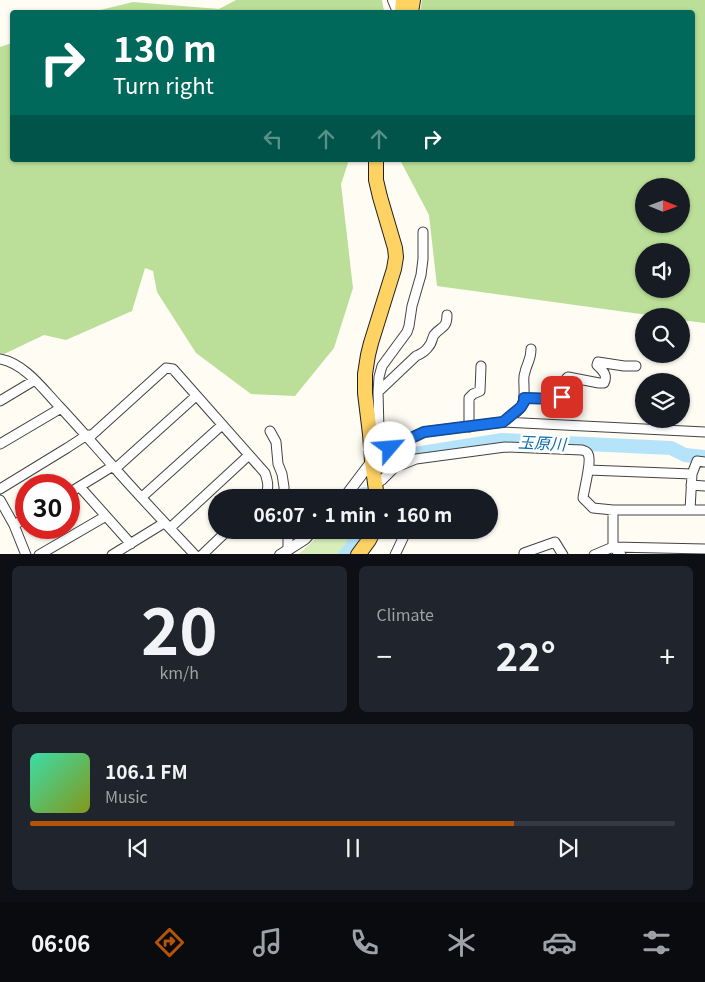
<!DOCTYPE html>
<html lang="en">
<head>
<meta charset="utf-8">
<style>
  body { margin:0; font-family:Georgia,"Noto Sans JP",serif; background:#20242c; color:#f1f3f6; height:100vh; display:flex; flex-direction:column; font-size:19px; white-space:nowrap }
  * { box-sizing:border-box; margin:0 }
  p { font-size:16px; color:#9ea1a6 }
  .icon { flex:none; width:28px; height:28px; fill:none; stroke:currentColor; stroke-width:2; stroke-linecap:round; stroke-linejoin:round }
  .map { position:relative; height:554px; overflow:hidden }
  .drawer { display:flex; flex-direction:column; gap:12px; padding:12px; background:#0d0f14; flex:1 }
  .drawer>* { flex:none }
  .banner { position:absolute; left:10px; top:10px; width:685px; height:152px; border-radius:5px; box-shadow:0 1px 4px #0004; background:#00695c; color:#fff; overflow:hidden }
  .needle { width:32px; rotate:91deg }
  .fabs { position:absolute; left:635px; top:178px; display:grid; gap:10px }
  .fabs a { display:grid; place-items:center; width:55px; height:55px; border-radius:50%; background:#171b24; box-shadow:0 1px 4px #0004; font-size:25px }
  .speed { position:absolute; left:15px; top:474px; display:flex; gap:10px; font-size:25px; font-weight:700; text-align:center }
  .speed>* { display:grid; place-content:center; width:65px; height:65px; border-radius:50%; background:#171b24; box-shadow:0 1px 4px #0004; line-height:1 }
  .speed .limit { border:8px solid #d22; background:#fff; color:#111 }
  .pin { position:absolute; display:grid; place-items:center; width:42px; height:42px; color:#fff; margin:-21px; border-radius:10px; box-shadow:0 2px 8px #0006 }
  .me { position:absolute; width:55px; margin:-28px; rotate:63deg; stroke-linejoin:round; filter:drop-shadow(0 0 4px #0008) }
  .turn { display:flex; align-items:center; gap:18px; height:105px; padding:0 20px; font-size:22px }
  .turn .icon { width:65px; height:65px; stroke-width:2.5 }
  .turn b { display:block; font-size:35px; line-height:42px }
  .lanes { display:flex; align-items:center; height:48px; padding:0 20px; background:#0003; justify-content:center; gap:25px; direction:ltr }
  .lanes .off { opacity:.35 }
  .big { font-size:38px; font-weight:700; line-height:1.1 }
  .drawer .tile { flex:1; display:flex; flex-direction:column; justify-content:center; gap:8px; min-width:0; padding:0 18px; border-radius:8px; background:#20242c }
  .drawer .dial { align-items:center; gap:0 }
  .dial b { font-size:65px; line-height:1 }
  .song { display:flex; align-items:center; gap:15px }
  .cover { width:60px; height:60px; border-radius:8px; background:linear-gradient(135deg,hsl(160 70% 55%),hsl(70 70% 35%)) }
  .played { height:5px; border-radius:2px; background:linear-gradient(90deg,#b45309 75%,#363941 75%) }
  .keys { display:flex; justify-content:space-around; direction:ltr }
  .heat { display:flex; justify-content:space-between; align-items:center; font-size:28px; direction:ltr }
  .drawer .tiles { flex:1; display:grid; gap:12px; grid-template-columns:1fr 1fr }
  .tile:last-child { grid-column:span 2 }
  .trip { position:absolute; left:208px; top:489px; width:290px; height:50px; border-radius:25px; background:#171b24; box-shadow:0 1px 4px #0004; font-weight:700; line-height:50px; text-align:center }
  .tab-bar { display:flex; height:80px; justify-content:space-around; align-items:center; background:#090b0e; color:#9ea1a6 }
  .tab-bar .icon { width:35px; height:35px }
  .tab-bar .current { color:#b45309 }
  .tab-bar b { font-size:22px; color:#f1f3f6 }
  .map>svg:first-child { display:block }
</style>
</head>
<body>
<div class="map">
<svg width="705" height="555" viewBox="0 0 705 555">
  <rect width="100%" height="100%" fill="#fffcf4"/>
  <path fill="#d7edba" d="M 325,530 L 368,530 L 357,547 L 349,554 L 297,555 L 301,552 Z"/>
  <path fill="#bbdf98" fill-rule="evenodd" d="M 236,0 L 382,0 L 384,11 L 384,12 L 92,12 L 133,2 L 219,9 Z
    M 422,0 L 705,0 L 705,323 L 681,320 L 681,316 L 655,316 L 437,286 L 429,215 L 400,160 L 692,160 L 692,12 L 420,12 ZM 644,186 L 681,186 L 681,224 L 644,224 ZM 644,251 L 681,251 L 681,289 L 644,289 Z
    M 12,43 L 12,160 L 349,160 L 341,184 L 353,288 L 334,348 L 295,396 L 251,394 L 196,353 L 157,292 L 153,271 L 145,268 L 132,311 L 66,340 L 44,335 L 4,354 L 0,353 L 0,47 Z"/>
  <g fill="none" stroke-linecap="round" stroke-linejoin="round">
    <path stroke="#b5e3fa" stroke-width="14" d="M 383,470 L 402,458 L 415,454 L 502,440 L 671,448 L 685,455 L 705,457
      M 364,494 L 365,498
      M 345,555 L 349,551 L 362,530"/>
    <g stroke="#434343" stroke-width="11">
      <path id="minor" d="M 0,359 C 25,364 42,388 59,406 C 77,425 94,445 112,465 C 139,496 167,525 195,555
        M 378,392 L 416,356 C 421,354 426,351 429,346 C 432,343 432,338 434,335 C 441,326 447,329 447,315
        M 524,398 L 557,399 L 562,397 L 566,379 L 568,377 L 599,383 L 604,383 C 608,375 603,371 597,365 L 598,362 L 624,366 L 636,366
        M 0,401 L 35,380
        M 503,422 C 520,410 525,409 524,387 C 524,382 523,377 525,372 C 527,363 531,360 531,349
        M 469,427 L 469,398 L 473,394 L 480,391 L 481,366
        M 270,431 L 276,442 L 278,464 L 282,474 L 284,487 L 284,498
        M 0,444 L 61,408
        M 378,455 L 379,430 L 378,392 L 379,377 L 382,366 L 407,332 L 409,326 L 412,306 L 421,275 L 423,259 L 423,232
        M 372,461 C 384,449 407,439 424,432 L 503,422 L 705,432
        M 115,469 L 196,396
        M 588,470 L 692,474
        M 375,484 L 382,480 L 394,468 L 416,459 L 505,447 L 582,450 C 585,451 587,451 588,454 C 592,461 584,489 583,498 L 593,508 L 613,510 L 705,510
        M 691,485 L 705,486
        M 80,487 L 131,544
        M 0,489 L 67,448 L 87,435 L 92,435 L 166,368 L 173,369 L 265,473 C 268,482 270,490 263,498
        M 69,493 L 113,466
        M 142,497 L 222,425
        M 0,500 L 14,525 L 26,555
        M 613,510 L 613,547 L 621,555
        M 690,510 L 692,474 L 697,461 L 705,462
        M 14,525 L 26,518
        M 170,528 L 249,455
        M 288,530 L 288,550
        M 391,530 L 398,531 L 404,536 L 395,555
        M 524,553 L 555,542 L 563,555
        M 39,555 L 106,516
        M 112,555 L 164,523
        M 202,555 L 228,530
        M 594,555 L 613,547 L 705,549"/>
    </g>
    <g stroke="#434343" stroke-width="12">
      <path id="tertiary" d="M 393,0 L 398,12
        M 344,498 L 372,461
        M 280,555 L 305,539 L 313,530"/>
    </g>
    <g stroke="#212121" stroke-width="16">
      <path id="primary" d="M 402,12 L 403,0
        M 411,12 L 413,0
        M 376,160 L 376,180 L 380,197 L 395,248 L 396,257 L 394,269 L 371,343 L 368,355 L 365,374 L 365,393 L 370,434 L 372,461 L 377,498
        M 358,555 L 369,540 L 374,530"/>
    </g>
    <use href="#minor" stroke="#fff" stroke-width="9"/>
    <use href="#tertiary" stroke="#fff" stroke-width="10"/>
    <use href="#primary" stroke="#ffd264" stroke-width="14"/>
  </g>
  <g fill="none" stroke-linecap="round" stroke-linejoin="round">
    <g stroke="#114b97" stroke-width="12">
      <path id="route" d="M 390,448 L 424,432 L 503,422 L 521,407 L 524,402 L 524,398 L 557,399 L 562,397"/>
    </g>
    <use href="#route" stroke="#1a73e8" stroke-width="9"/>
  </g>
  <g text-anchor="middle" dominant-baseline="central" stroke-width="5" stroke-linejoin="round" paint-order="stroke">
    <g font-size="16" font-style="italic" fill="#106fac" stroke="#fff">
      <text transform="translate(542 442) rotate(3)">玉原川</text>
    </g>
  </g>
</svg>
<div class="fabs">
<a><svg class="needle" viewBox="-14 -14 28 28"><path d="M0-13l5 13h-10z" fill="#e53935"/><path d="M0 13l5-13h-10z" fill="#9ea1a6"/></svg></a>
<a><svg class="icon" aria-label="sound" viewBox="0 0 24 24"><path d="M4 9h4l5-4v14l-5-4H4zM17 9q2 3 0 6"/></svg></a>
<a><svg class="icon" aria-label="search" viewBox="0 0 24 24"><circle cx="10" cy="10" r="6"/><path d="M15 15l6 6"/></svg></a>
<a><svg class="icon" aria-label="layers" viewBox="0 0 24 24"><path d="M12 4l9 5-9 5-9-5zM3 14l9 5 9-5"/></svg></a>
</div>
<div class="speed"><div class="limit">30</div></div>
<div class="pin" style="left:562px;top:397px;background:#d93025"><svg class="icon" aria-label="arrive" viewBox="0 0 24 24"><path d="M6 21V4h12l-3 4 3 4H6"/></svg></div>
<svg class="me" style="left:390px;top:448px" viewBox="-20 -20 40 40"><circle r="19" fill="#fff"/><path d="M0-13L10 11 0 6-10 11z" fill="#1a73e8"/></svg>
<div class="trip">06:07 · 1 min · 160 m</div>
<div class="banner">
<div class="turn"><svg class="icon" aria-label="right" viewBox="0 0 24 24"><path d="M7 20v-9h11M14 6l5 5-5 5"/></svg><div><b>130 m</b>Turn right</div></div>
<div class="lanes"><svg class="icon off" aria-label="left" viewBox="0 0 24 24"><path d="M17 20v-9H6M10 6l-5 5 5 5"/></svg><svg class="icon off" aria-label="ahead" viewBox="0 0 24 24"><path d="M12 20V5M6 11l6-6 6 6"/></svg><svg class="icon off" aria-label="ahead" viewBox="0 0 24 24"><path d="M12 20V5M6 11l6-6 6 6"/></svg><svg class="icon" aria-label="right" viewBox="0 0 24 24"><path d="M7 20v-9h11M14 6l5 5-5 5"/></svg></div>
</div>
</div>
<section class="drawer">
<div class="tiles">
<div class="tile dial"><b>20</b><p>km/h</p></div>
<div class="tile"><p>Climate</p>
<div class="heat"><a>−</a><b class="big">22°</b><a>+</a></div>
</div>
<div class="tile">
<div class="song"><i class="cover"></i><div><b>106.1 FM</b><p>Music</p></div></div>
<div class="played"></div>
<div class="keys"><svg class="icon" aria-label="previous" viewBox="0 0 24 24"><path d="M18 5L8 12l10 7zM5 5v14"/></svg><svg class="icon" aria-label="pause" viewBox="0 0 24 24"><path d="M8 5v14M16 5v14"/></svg><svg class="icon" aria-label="next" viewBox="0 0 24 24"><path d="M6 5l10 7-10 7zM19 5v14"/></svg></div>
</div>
</div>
</section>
<nav class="tab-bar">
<b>06:06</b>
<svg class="icon current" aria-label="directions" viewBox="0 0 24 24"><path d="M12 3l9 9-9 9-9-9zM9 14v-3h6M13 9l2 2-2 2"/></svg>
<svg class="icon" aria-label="music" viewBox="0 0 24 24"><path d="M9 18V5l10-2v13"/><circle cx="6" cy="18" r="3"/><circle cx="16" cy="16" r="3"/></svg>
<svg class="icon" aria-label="phone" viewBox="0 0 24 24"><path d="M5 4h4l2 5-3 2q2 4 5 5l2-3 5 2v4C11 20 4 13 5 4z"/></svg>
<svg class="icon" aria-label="climate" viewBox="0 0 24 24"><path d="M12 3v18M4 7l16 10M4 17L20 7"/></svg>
<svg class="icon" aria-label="car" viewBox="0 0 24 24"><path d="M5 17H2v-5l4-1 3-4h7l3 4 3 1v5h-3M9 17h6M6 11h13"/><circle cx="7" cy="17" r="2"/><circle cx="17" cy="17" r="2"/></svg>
<svg class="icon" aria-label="filters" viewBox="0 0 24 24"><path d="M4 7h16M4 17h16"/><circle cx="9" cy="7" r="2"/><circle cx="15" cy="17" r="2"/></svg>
</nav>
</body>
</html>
